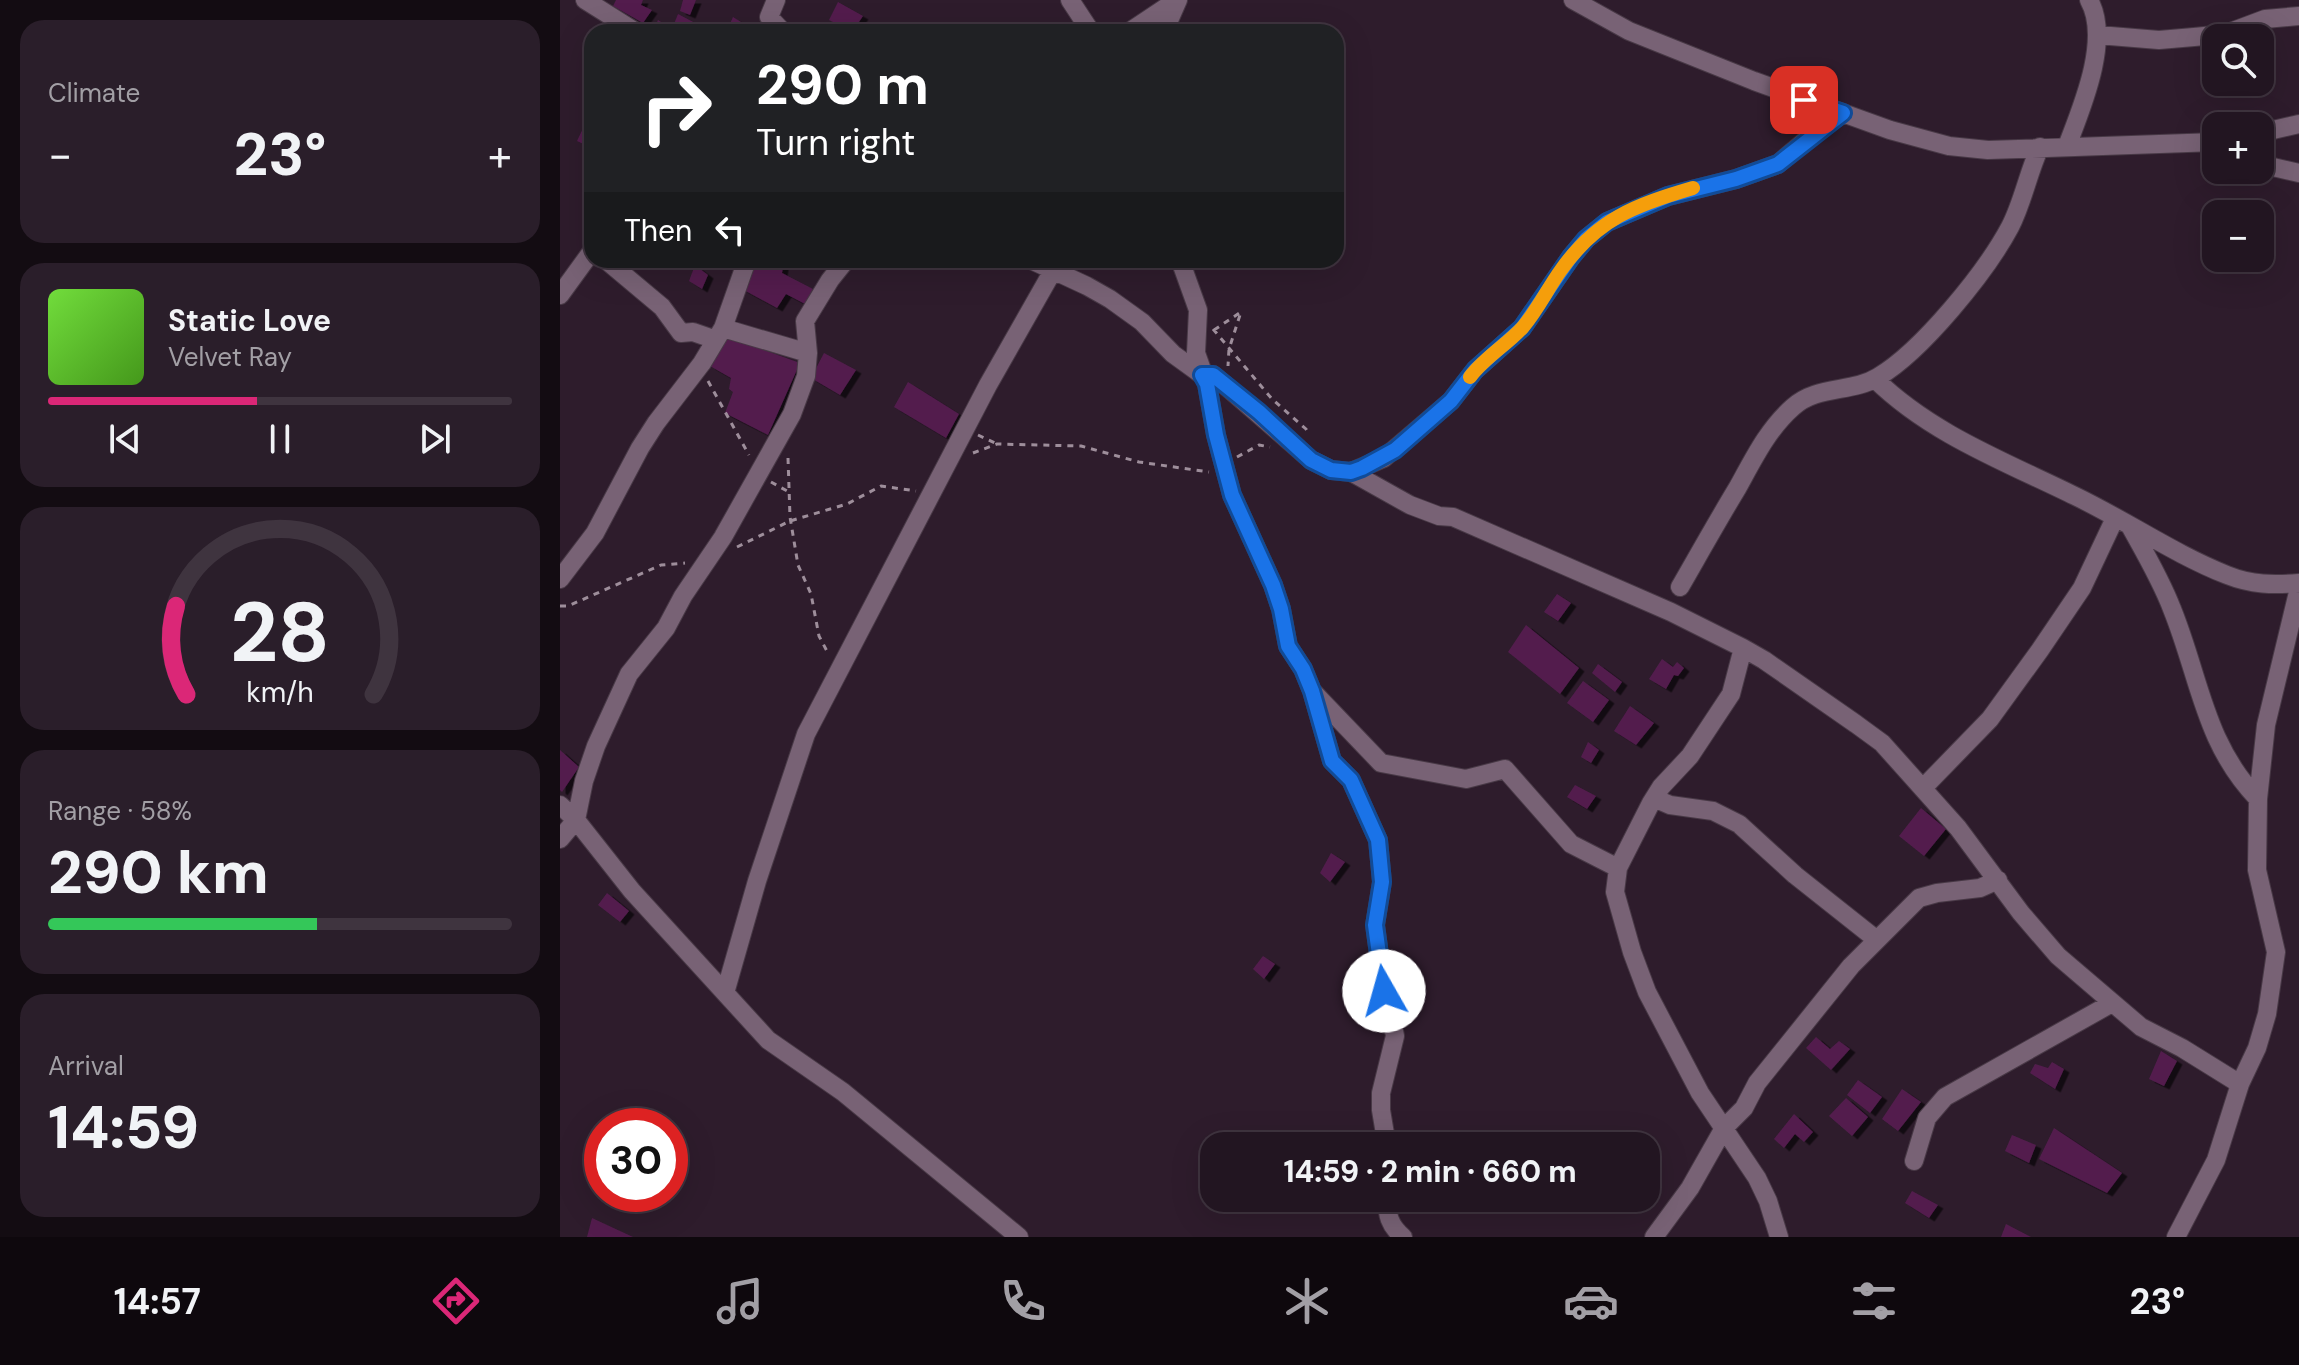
<!DOCTYPE html>
<html lang="en">
<head>
<meta charset="utf-8">
<style>
  body { margin:0; font-family:"DM Sans",sans-serif; background:#2a1e2a; color:#f1f3f6; height:100vh; display:flex; flex-direction:column; font-size:30px; white-space:nowrap }
  * { box-sizing:border-box; margin:0 }
  p { font-size:26px; color:#a29fa5 }
  .icon { flex:none; width:44px; height:44px; fill:none; stroke:currentColor; stroke-width:2; stroke-linecap:round; stroke-linejoin:round }
  .map { position:relative; flex:1; overflow:hidden }
  .sheet { display:flex; flex-direction:column; gap:20px; padding:20px; background:#130c12; width:560px }
  .sheet>* { flex:none }
  .hud { position:absolute; left:24px; top:24px; width:760px; height:244px; border-radius:24px; box-shadow:0 8px 32px #0002,0 0 0 2px #3f343f; background:#202124; color:#fff; overflow:hidden }
  .fabs { position:absolute; left:1642px; top:24px; display:grid; gap:16px }
  .fabs a { display:grid; place-items:center; width:72px; height:72px; border-radius:16px; background:#221521; box-shadow:0 8px 32px #0002,0 0 0 2px #3f343f; font-size:40px }
  .speed { position:absolute; left:24px; top:1108px; display:flex; gap:16px; font-size:40px; font-weight:700; text-align:center }
  .speed>* { display:grid; place-content:center; width:104px; height:104px; border-radius:50%; background:#221521; box-shadow:0 8px 32px #0002,0 0 0 2px #3f343f; line-height:1 }
  .speed .limit { border:12px solid #d22; background:#fff; color:#111 }
  .pin { position:absolute; display:grid; place-items:center; width:68px; height:68px; color:#fff; margin:-34px; border-radius:16px; box-shadow:0 4px 12px #0006 }
  .me { position:absolute; width:88px; margin:-44px; rotate:353deg; stroke-linejoin:round; filter:drop-shadow(0 0 6px #0008) }
  .turn { display:flex; align-items:center; gap:28px; height:168px; padding:0 40px; font-size:36px }
  .turn .icon { width:104px; height:104px; stroke-width:2.5 }
  .turn b { display:block; font-size:56px; line-height:68px }
  .then { display:flex; align-items:center; height:76px; padding:0 40px; background:#0003; gap:16px; font-size:30px }
  .big { font-size:60px; font-weight:800; line-height:1.1 }
  .sheet .card { flex:1; display:flex; flex-direction:column; justify-content:center; gap:12px; min-width:0; padding:0 28px; border-radius:24px; background:#2a1e2a }
  .sheet .dial { align-items:center; gap:0 }
  .dial svg { height:208px; overflow:visible; fill:none; stroke:#3f343f; stroke-width:7; stroke-linecap:round; text-anchor:middle }
  .dial text { fill:#f1f3f6; stroke:none }
  .song { display:flex; align-items:center; gap:24px }
  .cover { width:96px; height:96px; border-radius:12px; background:linear-gradient(135deg,hsl(100 70% 55%),hsl(100 70% 35%)) }
  .played { height:8px; border-radius:4px; background:linear-gradient(90deg,#db2777 45%,#3f343f 45%) }
  .keys { display:flex; justify-content:space-around; direction:ltr }
  .heat { display:flex; justify-content:space-between; align-items:center; font-size:44px; direction:ltr }
  .charge { height:12px; border-radius:6px; background:linear-gradient(90deg,#34c759 58%,#3f343f 0) }
  .trip { position:absolute; left:640px; top:1132px; width:460px; height:80px; border-radius:24px; background:#221521; box-shadow:0 8px 32px #0002,0 0 0 2px #3f343f; font-weight:800; line-height:80px; text-align:center }
  .menu { display:flex; height:128px; justify-content:space-around; align-items:center; background:#0e080d; color:#a29fa5 }
  .menu .icon { width:56px; height:56px }
  .menu .selected { color:#db2777 }
  .menu b { font-size:36px; color:#f1f3f6 }
  main { display:flex; flex:1; min-height:0 }
  .map>svg:first-child { display:block }
</style>
</head>
<body>
<main>
<section class="sheet">
<div class="card"><p>Climate</p>
<div class="heat"><a>−</a><b class="big">23°</b><a>+</a></div>
</div>
<div class="card">
<div class="song"><i class="cover"></i><div><b>Static Love</b><p>Velvet Ray</p></div></div>
<div class="played"></div>
<div class="keys"><svg class="icon" aria-label="previous" viewBox="0 0 24 24"><path d="M18 5L8 12l10 7zM5 5v14"/></svg><svg class="icon" aria-label="pause" viewBox="0 0 24 24"><path d="M8 5v14M16 5v14"/></svg><svg class="icon" aria-label="next" viewBox="0 0 24 24"><path d="M6 5l10 7-10 7zM19 5v14"/></svg></div>
</div>
<div class="card dial"><svg viewBox="0 0 100 80">
<path d="M14 69A42 42 0 1 1 86 69"/>
<path d="M14 69A42 42 0 0 1 10 35" stroke="#db2777"/>
<text x="50" y="56" font-size="32" font-weight="700">28</text>
<text x="50" y="72" font-size="11">km/h</text>
</svg></div>
<div class="card"><p>Range · 58%</p><b class="big">290 km</b><div class="charge"></div></div>
<div class="card"><p>Arrival</p><b class="big">14:59</b></div>
</section>
<div class="map">
<svg width="1739" height="1237" viewBox="0 0 1739 1237">
  <defs>
    <filter id="shadow"><feDropShadow dx="5.5" dy="3.5" stdDeviation="0" flood-color="#0009"/></filter>
  </defs>
  <rect width="100%" height="100%" fill="#2e1c2c"/>
  <path fill="#521d4d" filter="url(#shadow)" d="M 56,0 L 83,0 L 81,5 L 92,10 L 83,23 L 53,6 Z
    M 123,0 L 136,0 L 130,15 L 120,11 Z
    M 278,2 L 303,16 L 292,32 L 269,20 Z
    M 118,14 L 137,24 L 133,32 L 93,32 L 98,20 L 112,29 Z
    M 173,17 L 189,27 L 185,32 L 178,32 L 169,26 Z
    M 27,120 L 32,122 L 32,148 L 17,141 Z
    M 194,260 L 224,261 L 222,273 L 253,289 L 245,304 L 226,294 L 217,308 L 182,289 Z
    M 135,265 L 148,275 L 142,289 L 129,281 Z
    M 165,336 L 240,363 L 208,435 L 165,413 L 173,392 L 169,389 L 171,378 L 150,366 Z
    M 264,353 L 296,370 L 280,395 L 251,378 Z
    M 348,382 L 399,414 L 386,438 L 334,407 Z
    M 997,594 L 1011,603 L 998,621 L 984,612 Z
    M 966,625 L 1019,668 L 1000,694 L 948,652 Z
    M 1102,659 L 1113,667 L 1117,662 L 1124,668 L 1118,676 L 1114,675 L 1106,689 L 1089,679 Z
    M 1038,664 L 1062,682 L 1055,692 L 1032,673 Z
    M 1023,681 L 1049,700 L 1033,722 L 1007,703 Z
    M 1070,706 L 1094,723 L 1076,745 L 1054,731 Z
    M 1028,742 L 1039,750 L 1031,763 L 1021,757 Z
    M 0,750 L 19,767 L 2,792 L 0,790 Z
    M 1015,785 L 1036,796 L 1027,809 L 1007,797 Z
    M 1361,808 L 1386,829 L 1364,856 L 1339,836 Z
    M 771,853 L 785,862 L 770,882 L 760,873 Z
    M 47,893 L 69,911 L 60,922 L 38,905 Z
    M 703,956 L 715,964 L 704,979 L 693,969 Z
    M 1256,1037 L 1270,1049 L 1279,1041 L 1290,1049 L 1271,1070 L 1246,1048 Z
    M 1601,1051 L 1617,1061 L 1604,1086 L 1589,1079 Z
    M 1492,1062 L 1504,1069 L 1495,1089 L 1470,1073 L 1475,1064 L 1488,1068 Z
    M 1298,1080 L 1322,1097 L 1310,1113 L 1287,1095 Z
    M 1342,1089 L 1361,1102 L 1338,1131 L 1322,1119 Z
    M 1286,1098 L 1308,1117 L 1292,1136 L 1269,1116 Z
    M 1234,1114 L 1253,1132 L 1244,1142 L 1235,1134 L 1224,1148 L 1214,1139 Z
    M 1494,1128 L 1562,1173 L 1547,1193 L 1479,1159 Z
    M 1452,1135 L 1476,1145 L 1469,1163 L 1445,1151 Z
    M 1352,1191 L 1378,1205 L 1369,1218 L 1345,1203 Z
    M 32,1218 L 73,1237 L 27,1237 Z
    M 1446,1224 L 1471,1237 L 1441,1237 Z"/>
  <g fill="none" stroke-linecap="round" stroke-linejoin="round">
    <g stroke="#483946" stroke-width="20">
      <path id="minor" d="M 25,0 L 76,32
        M 216,0 L 209,17 L 223,32
        M 510,0 L 531,32
        M 1013,0 L 1069,31 L 1194,81 L 1330,130 L 1389,146 L 1428,150 L 1656,142
        M 569,32 L 617,0
        M 604,32 L 618,0
        M 1538,35 L 1599,40 L 1634,37 L 1665,34 L 1705,19 L 1739,16
        M 1700,133 L 1739,124
        M 1507,146 C 1522,107 1551,39 1529,0
        M 1700,164 L 1739,173
        M 46,260 L 102,307 L 121,333 L 133,332 L 156,340
        M 471,260 L 527,286 L 550,299 L 582,322 L 613,354 L 642,375 L 653,375 L 666,386 L 751,460 L 771,470 L 791,472 L 850,505 L 879,516 L 893,517 L 1111,612 L 1183,648 L 1204,660 L 1296,724 L 1322,743 L 1398,828 L 1461,913 L 1498,956 L 1581,1027 L 1622,1048 L 1680,1084
        M 620,260 L 638,310 L 636,353 L 647,384 L 656,435 L 672,495 L 713,585 L 721,609 L 728,646 L 743,669 L 752,691 L 772,761 L 791,780 L 818,840 L 822,882 L 815,925 L 824,991 L 830,1010 L 835,1036 L 821,1093 L 821,1110 L 825,1134 L 823,1146
        M 0,295 L 32,251
        M 248,353 L 245,321 L 270,280 L 286,260
        M 1315,379 C 1371,434 1446,462 1515,496 C 1567,521 1614,554 1667,575 C 1692,585 1713,585 1739,583
        M 791,472 L 824,458 L 891,401 L 915,370 L 962,328 L 1011,257 L 1026,239 L 1047,222 L 1108,196 L 1176,179 L 1218,164 L 1252,135 L 1283,113
        M 1570,526 C 1585,553 1601,580 1612,609 C 1640,678 1644,743 1698,799
        M 0,579 L 35,533 L 80,448 L 96,423 L 142,363 L 163,328 L 187,260
        M 1120,587 C 1139,554 1158,520 1178,487 C 1194,458 1208,429 1233,407 C 1257,385 1292,393 1318,377 C 1362,351 1426,272 1450,227 C 1463,202 1468,173 1480,147
        M 1183,648 L 1171,694 L 1130,756 L 1101,787 L 1091,803 L 1058,868 L 1055,892 L 1072,952 L 1087,992 L 1140,1093 L 1197,1178 L 1208,1201 L 1219,1237
        M 754,693 L 821,763 L 906,779 L 945,769 L 1011,844 L 1058,868
        M 1363,788 L 1430,719 L 1480,650 L 1522,588 L 1555,518
        M 1094,798 L 1110,805 L 1153,811 L 1179,824 L 1235,875 L 1317,940
        M 0,805 L 16,820 L 72,891 L 208,1040 L 283,1092 L 459,1237
        M 0,839 L 16,820 L 24,781 L 36,746 L 69,674 L 106,628 L 123,596 L 163,537 L 232,414 L 246,376 L 248,353 L 163,328
        M 165,993 L 197,881 L 246,734 L 428,385 L 499,260
        M 1354,1161 L 1367,1118 L 1385,1097 L 1552,1003
        M 827,1198 C 827,1215 829,1225 843,1237
        M 1094,1237 L 1130,1188 L 1164,1128 L 1184,1108 L 1197,1083 L 1291,966 L 1359,898 L 1377,893 L 1420,888 L 1438,880
        M 1616,1237 L 1656,1160 L 1680,1084 L 1697,1048 L 1707,1014 L 1716,952 L 1697,870 L 1698,799 L 1706,725 L 1739,588"/>
    </g>
    <path stroke="#9e8e9b" stroke-width="3" stroke-dasharray="6 6" stroke-linecap="butt" d="M 653,329 L 712,399 L 746,429 L 749,435
      M 654,330 L 681,312 L 669,349 L 668,366
      M 148,381 L 189,455
      M 418,435 L 437,444
      M 413,453 L 437,444 L 521,446 L 579,462 L 649,472
      M 677,457 L 699,445 L 710,447
      M 228,458 L 230,517 L 238,565 L 251,594 L 259,636 L 269,655
      M 211,482 L 229,492
      M 177,547 L 230,521 L 287,504 L 321,486 L 356,491
      M 0,606 L 8,606 L 101,565 L 125,563"/>
    <use href="#minor" stroke="#786275" stroke-width="18"/>
  </g>
  <g fill="none" stroke-linecap="round" stroke-linejoin="round">
    <g stroke="#114b97" stroke-width="20">
      <path id="route" d="M 824,991 L 815,925 L 822,882 L 818,840 L 791,780 L 772,761 L 752,691 L 743,669 L 728,646 L 721,609 L 713,585 L 672,495 L 656,435 L 647,384 L 642,375 L 653,375 L 699,412 L 751,460 L 771,470 L 791,472 L 802,468 L 835,450 L 891,401 L 915,370 L 962,328 L 1011,257 L 1026,239 L 1047,222 L 1108,196 L 1176,179 L 1218,164 L 1283,113 L 1244,100"/>
    </g>
    <use href="#route" stroke="#1a73e8" stroke-width="14"/>
    <path stroke="#f59e0b" stroke-width="14" d="M 910,377 C 925,357 948,344 963,327 C 978,309 988,288 1001,270 C 1037,219 1075,205 1133,188"/>
  </g>
</svg>
<div class="fabs">
<a><svg class="icon" aria-label="search" viewBox="0 0 24 24"><circle cx="10" cy="10" r="6"/><path d="M15 15l6 6"/></svg></a>
<a>+</a>
<a>−</a>
</div>
<div class="speed"><div class="limit">30</div></div>
<div class="pin" style="left:1244px;top:100px;background:#d93025"><svg class="icon" aria-label="arrive" viewBox="0 0 24 24"><path d="M6 21V4h12l-3 4 3 4H6"/></svg></div>
<svg class="me" style="left:824px;top:991px" viewBox="-20 -20 40 40"><circle r="19" fill="#fff"/><path d="M0-13L10 11 0 6-10 11z" fill="#1a73e8"/></svg>
<div class="trip">14:59 · 2 min · 660 m</div>
<div class="hud">
<div class="turn"><svg class="icon" aria-label="right" viewBox="0 0 24 24"><path d="M7 20v-9h11M14 6l5 5-5 5"/></svg><div><b>290 m</b>Turn right</div></div>
<div class="then">Then<svg class="icon" aria-label="left" viewBox="0 0 24 24"><path d="M17 20v-9H6M10 6l-5 5 5 5"/></svg></div>
</div>
</div>
</main>
<nav class="menu">
<b>14:57</b>
<svg class="icon selected" aria-label="directions" viewBox="0 0 24 24"><path d="M12 3l9 9-9 9-9-9zM9 14v-3h6M13 9l2 2-2 2"/></svg>
<svg class="icon" aria-label="music" viewBox="0 0 24 24"><path d="M9 18V5l10-2v13"/><circle cx="6" cy="18" r="3"/><circle cx="16" cy="16" r="3"/></svg>
<svg class="icon" aria-label="phone" viewBox="0 0 24 24"><path d="M5 4h4l2 5-3 2q2 4 5 5l2-3 5 2v4C11 20 4 13 5 4z"/></svg>
<svg class="icon" aria-label="climate" viewBox="0 0 24 24"><path d="M12 3v18M4 7l16 10M4 17L20 7"/></svg>
<svg class="icon" aria-label="car" viewBox="0 0 24 24"><path d="M5 17H2v-5l4-1 3-4h7l3 4 3 1v5h-3M9 17h6M6 11h13"/><circle cx="7" cy="17" r="2"/><circle cx="17" cy="17" r="2"/></svg>
<svg class="icon" aria-label="filters" viewBox="0 0 24 24"><path d="M4 7h16M4 17h16"/><circle cx="9" cy="7" r="2"/><circle cx="15" cy="17" r="2"/></svg>
<b>23°</b>
</nav>
</body>
</html>
